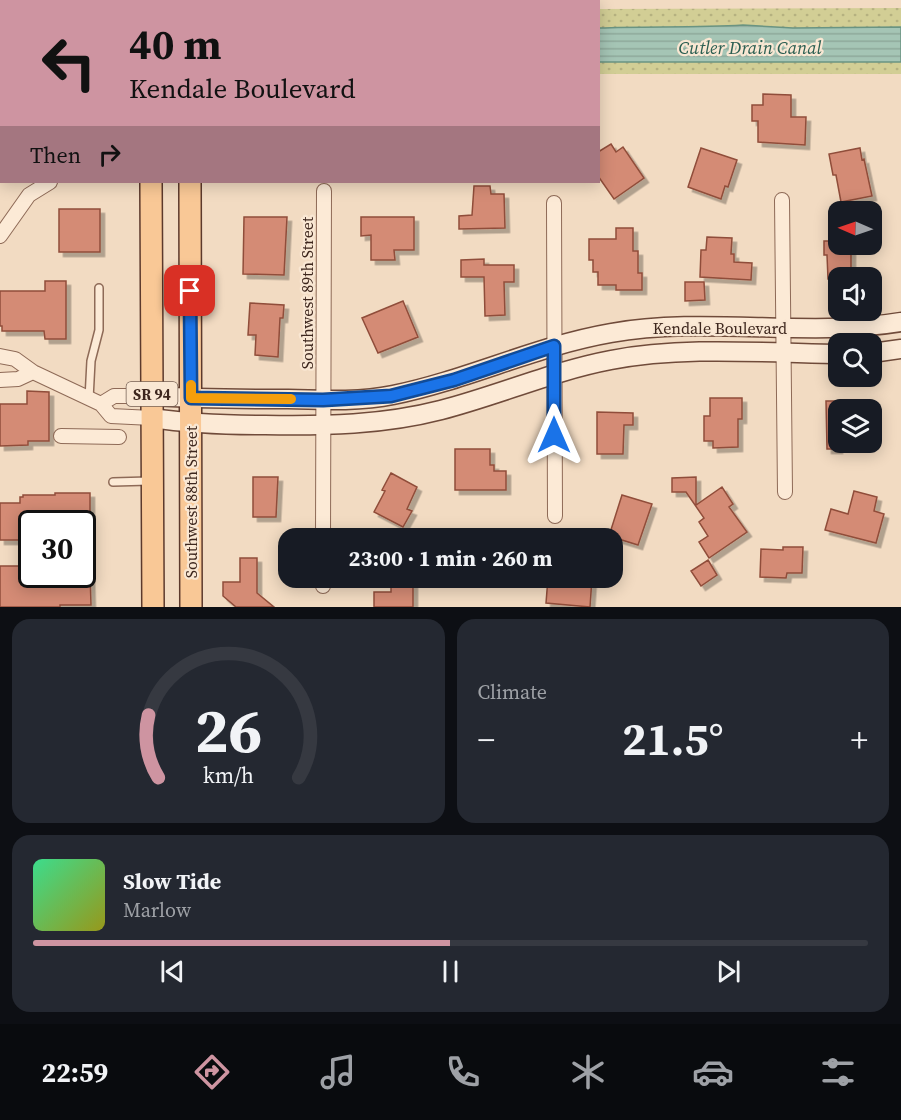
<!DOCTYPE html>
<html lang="en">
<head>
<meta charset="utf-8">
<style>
  body { margin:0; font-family:"Source Serif 4",serif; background:#242831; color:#f1f3f6; height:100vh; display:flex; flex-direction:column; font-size:22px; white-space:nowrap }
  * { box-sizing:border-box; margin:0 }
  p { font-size:20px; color:#9ea1a6 }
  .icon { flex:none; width:33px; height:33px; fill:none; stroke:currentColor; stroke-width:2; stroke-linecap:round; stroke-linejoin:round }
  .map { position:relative; height:607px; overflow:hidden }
  .sheet { display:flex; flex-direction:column; gap:12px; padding:12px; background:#0d0f14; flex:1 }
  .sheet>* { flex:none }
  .top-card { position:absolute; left:0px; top:0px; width:600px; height:183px; box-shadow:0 3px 15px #0003; background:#ce94a1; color:#111; overflow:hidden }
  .needle { width:39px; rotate:272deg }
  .buttons { position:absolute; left:828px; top:201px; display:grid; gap:12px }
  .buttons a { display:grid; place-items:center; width:54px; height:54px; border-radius:12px; background:#171b24; box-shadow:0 3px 15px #0003; font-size:30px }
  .speed { position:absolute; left:18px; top:510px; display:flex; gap:12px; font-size:30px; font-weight:700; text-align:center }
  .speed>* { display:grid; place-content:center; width:78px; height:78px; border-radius:50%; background:#171b24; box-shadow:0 3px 15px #0003; line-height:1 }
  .speed .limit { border:3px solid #111; border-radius:9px; background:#fff; color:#111 }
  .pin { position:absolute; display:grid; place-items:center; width:51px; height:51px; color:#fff; margin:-26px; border-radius:12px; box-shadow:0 3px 9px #0006 }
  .me { position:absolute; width:66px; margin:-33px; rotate:0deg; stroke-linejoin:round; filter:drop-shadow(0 0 4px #0008) }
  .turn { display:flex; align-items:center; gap:21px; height:126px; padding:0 30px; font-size:27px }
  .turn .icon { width:78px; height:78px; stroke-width:2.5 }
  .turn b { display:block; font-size:42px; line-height:51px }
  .then { display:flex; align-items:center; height:57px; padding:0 30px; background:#0003; gap:12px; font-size:22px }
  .big { font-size:45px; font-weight:700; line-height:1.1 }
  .sheet .card { flex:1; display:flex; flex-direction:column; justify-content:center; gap:9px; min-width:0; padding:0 21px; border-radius:18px; background:#242831 }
  .sheet .dial { align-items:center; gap:0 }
  .dial svg { height:156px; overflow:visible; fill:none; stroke:#363941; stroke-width:7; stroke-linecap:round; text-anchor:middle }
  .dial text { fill:#f1f3f6; stroke:none }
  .song { display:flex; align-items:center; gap:18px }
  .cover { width:72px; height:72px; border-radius:9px; background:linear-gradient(135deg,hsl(150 70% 55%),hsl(60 70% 35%)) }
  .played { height:6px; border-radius:3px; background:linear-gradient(90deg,#ce94a1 50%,#363941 50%) }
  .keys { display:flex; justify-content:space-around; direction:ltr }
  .heat { display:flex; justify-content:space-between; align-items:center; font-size:33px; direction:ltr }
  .sheet .tiles { flex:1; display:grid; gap:12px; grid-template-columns:1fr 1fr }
  .card:last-child { grid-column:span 2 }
  .trip { position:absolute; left:278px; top:528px; width:345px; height:60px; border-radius:18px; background:#171b24; box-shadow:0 3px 15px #0003; font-weight:700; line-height:60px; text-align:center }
  .menu { display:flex; height:96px; justify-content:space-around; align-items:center; background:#090b0e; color:#9ea1a6 }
  .menu .icon { width:42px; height:42px }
  .menu .active { color:#ce94a1 }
  .menu b { font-size:27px; color:#f1f3f6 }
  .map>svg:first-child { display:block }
</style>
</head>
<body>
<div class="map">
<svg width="901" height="607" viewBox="0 0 901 607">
  <defs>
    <pattern id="grass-dots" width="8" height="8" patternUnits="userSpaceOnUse" patternTransform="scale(1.5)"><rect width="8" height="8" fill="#d2ce95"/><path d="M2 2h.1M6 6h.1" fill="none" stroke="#b5b180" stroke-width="1.8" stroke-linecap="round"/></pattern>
    <pattern id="water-rules" width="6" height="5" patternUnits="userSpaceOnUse" patternTransform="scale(1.5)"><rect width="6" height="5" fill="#a5c5b5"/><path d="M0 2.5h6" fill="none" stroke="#8fa99b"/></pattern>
    <filter id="shadow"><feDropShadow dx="4.5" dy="4.5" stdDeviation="0" flood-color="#0004"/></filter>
  </defs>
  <rect width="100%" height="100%" fill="#f2dbc2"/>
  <path fill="url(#grass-dots)" d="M 901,8 L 901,27 L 793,28 L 734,26 L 727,28 L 599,28 L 598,9 Z
    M 716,61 L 901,62 L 901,74 L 599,74 L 598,62 Z"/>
  <path fill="url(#water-rules)" stroke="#6a9482" stroke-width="1.5" d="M 743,25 L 793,28 L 901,27 L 901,62 L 599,62 L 599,28 C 647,26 695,28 743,25 Z"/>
  <path fill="#d48b74" stroke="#904d3a" stroke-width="1.5" filter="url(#shadow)" d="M 763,94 L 791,95 L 791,117 L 806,117 L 805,145 L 758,142 L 758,121 L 752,121 L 752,105 L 763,105 Z
    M 611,144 L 616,152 L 623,147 L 644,178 L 614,199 L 598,176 L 598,152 Z
    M 701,148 L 737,160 L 728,187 L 725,186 L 721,199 L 688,187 Z
    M 860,148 L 862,160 L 864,159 L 872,196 L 841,202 L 836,175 L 833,175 L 829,154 Z
    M 474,186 L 490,186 L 491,194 L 504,194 L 505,228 L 459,229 L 459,216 L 472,215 Z
    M 59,209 L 100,209 L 100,252 L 59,252 Z
    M 244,217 L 287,217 L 284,275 L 243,274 Z
    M 361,217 L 414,217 L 414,250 L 394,250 L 395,260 L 371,260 L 371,235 L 361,236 Z
    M 616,228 L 633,228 L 633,251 L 638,251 L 638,273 L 642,273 L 642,290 L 616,290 L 616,285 L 598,285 L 598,272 L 593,272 L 593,260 L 589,260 L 589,239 L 616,239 Z
    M 707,237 L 732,238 L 731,254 L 734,254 L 734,262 L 752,263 L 751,280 L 700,277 L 701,250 L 706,250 Z
    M 824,241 L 838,241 L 838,244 L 851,244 L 851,278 L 828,279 L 827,255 L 824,255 Z
    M 484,259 L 484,265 L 514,265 L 514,282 L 504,282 L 505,315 L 485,316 L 484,277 L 461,277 L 461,260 Z
    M 45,281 L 66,281 L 66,339 L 45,339 L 44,331 L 2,331 L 2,326 L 0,326 L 0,291 L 45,291 Z
    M 685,282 L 704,282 L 705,300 L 685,301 Z
    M 403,301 L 418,337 L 378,353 L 362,318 Z
    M 250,303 L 284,305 L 283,318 L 280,318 L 278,357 L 255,355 L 256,335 L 248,335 Z
    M 27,391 L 49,392 L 49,441 L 28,441 L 28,445 L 0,446 L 0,404 L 27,404 Z
    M 710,398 L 742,398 L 742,419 L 738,419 L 738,447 L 713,448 L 713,441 L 704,441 L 704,416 L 710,416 Z
    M 826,401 L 838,401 L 838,449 L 827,449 Z
    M 597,412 L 633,413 L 633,425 L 624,425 L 623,454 L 597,454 Z
    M 455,449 L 490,449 L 490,465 L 494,465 L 494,471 L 506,471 L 506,490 L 455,490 Z
    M 391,473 L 417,487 L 407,509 L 412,511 L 403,527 L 374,512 L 385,491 L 382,490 Z
    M 253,477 L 278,477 L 276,517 L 253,517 Z
    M 696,477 L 696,505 L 722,487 L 733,504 L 729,507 L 747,532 L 709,558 L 699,542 L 708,536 L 699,522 L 704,518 L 686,492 L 672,492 L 672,478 Z
    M 854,491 L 877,497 L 874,511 L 884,514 L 876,543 L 825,530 L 831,509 L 848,514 Z
    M 55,493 L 90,493 L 90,524 L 32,524 L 32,540 L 0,540 L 0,503 L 20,503 L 20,497 L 23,497 L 23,495 L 55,495 Z
    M 622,495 L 652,504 L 638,545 L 609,536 Z
    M 783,547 L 803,547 L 802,573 L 787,573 L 786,578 L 760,577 L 761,549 L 783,550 Z
    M 240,558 L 257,558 L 257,593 L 274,607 L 236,607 L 223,596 L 223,582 L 240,582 Z
    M 708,560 L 717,575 L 701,586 L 691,571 Z
    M 0,566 L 32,566 L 32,574 L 90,574 L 91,605 L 60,605 L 60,607 L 0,607 Z
    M 391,578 L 413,578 L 413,607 L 374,607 L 374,592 L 391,592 Z
    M 548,578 L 592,578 L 590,607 L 546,603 Z"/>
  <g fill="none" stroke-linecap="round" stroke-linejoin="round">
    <g stroke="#8e6a57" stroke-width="10">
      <path id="lane" d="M 89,399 L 91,361 L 99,330 L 99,288
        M 113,482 L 149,481"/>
    </g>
    <g stroke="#8e6a57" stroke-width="16">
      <path id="street" d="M 125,2 L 125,0
        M 782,200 L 785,492
        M 554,203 L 555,516
        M 0,236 L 29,195 L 50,182
        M 0,356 L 15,359 L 33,372 L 101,404 L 111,416 L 152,418
        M 0,380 L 18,379 L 33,372
        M 101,404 L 114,396 L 152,396
        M 61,436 L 119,437
        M 323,538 L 324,191
        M 323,578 L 323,586"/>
    </g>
    <g stroke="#704b3a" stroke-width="21">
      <path id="secondary" d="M 872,353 L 901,349
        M 152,396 C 197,399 243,399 288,399 C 322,400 359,402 393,395 C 467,380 536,346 611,333 C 707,316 805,338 901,322
        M 152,418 C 191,424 226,425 265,425 C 325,426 383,425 441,410 C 499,395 553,371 611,360 C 684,346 765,353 838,354"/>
    </g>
    <g stroke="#5c392c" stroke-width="24">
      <path id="primary" d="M 151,0 L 151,2
        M 190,0 L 190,2
        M 151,182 L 153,607
        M 190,182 L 191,607"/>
    </g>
    <use href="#lane" stroke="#fcead6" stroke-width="7"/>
    <use href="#street" stroke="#fcead6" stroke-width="14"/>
    <use href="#secondary" stroke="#fcead6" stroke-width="18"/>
    <use href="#primary" stroke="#f9c896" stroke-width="21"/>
  </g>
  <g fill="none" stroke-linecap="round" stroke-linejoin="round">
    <g stroke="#114b97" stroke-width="15">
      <path id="route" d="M 190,291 L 191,398 L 323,400 L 391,396 L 454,380 L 554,346 L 554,435"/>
    </g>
    <use href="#route" stroke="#1a73e8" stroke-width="10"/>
    <path stroke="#f59e0b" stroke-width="10" d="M 191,385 L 191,398 L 291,399"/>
  </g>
  <g text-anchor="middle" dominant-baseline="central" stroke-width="4.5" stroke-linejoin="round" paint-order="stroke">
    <rect fill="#f9e7d3" stroke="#756054" stroke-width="1.5" x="126.5" y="382" width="51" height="24" rx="4.5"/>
    <g font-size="15" font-weight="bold" fill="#3d261d">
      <text x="152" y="394">SR 94</text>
    </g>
    <g font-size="16" fill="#3d261d" stroke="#f9e7d3">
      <text transform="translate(307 293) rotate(-90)">Southwest 89th Street</text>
      <text x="720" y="328">Kendale Boulevard</text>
      <text transform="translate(191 502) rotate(-90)">Southwest 88th Street</text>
    </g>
    <g font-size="18" font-style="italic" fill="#2a5e51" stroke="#f9e7d3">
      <text x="750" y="47">Cutler Drain Canal</text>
    </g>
  </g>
</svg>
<div class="buttons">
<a><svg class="needle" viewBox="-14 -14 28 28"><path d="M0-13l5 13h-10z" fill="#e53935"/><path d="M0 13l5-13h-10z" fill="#9ea1a6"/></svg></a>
<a><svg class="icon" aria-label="sound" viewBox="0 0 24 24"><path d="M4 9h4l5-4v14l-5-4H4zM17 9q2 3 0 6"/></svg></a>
<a><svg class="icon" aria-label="search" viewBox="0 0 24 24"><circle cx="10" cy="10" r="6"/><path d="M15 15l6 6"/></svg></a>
<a><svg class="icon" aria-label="layers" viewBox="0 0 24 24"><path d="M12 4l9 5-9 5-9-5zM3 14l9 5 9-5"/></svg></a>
</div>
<div class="speed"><div class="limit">30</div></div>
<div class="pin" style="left:190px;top:291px;background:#d93025"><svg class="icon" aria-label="arrive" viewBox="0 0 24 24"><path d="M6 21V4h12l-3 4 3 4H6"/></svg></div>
<svg class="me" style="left:554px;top:435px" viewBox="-20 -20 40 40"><path d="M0-17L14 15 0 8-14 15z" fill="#1a73e8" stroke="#fff" stroke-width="4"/></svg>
<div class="trip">23:00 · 1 min · 260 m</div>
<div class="top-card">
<div class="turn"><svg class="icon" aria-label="left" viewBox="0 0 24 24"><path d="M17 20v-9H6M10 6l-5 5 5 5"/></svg><div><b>40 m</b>Kendale Boulevard</div></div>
<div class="then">Then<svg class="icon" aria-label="right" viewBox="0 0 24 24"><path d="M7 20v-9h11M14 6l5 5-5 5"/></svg></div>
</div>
</div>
<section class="sheet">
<div class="tiles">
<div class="card dial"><svg viewBox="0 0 100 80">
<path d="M14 69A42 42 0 1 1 86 69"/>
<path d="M14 69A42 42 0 0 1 9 37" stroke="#ce94a1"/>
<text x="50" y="56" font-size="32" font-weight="700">26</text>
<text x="50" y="72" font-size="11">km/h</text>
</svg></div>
<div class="card"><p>Climate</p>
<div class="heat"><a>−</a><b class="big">21.5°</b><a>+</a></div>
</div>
<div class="card">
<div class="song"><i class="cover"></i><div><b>Slow Tide</b><p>Marlow</p></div></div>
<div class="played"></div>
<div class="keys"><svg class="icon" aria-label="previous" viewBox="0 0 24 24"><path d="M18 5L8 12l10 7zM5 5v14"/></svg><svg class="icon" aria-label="pause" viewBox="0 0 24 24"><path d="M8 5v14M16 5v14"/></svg><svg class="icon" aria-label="next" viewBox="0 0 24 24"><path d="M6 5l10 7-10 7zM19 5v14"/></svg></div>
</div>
</div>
</section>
<nav class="menu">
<b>22:59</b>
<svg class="icon active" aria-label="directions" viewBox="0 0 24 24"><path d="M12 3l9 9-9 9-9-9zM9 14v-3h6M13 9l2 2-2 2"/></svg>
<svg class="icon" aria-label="music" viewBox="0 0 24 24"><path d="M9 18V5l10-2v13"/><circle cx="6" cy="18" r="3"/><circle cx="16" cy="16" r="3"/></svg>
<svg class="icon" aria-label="phone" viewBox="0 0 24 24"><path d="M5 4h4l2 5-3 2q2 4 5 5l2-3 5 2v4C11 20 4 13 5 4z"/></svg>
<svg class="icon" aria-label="climate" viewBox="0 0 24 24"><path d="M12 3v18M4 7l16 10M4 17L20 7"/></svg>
<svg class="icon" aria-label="car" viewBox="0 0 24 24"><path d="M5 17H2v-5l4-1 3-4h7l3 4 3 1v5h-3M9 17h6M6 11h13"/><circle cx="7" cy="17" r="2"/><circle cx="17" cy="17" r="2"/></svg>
<svg class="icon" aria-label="filters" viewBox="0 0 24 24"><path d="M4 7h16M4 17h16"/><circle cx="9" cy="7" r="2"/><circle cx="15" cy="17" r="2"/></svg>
</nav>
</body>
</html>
